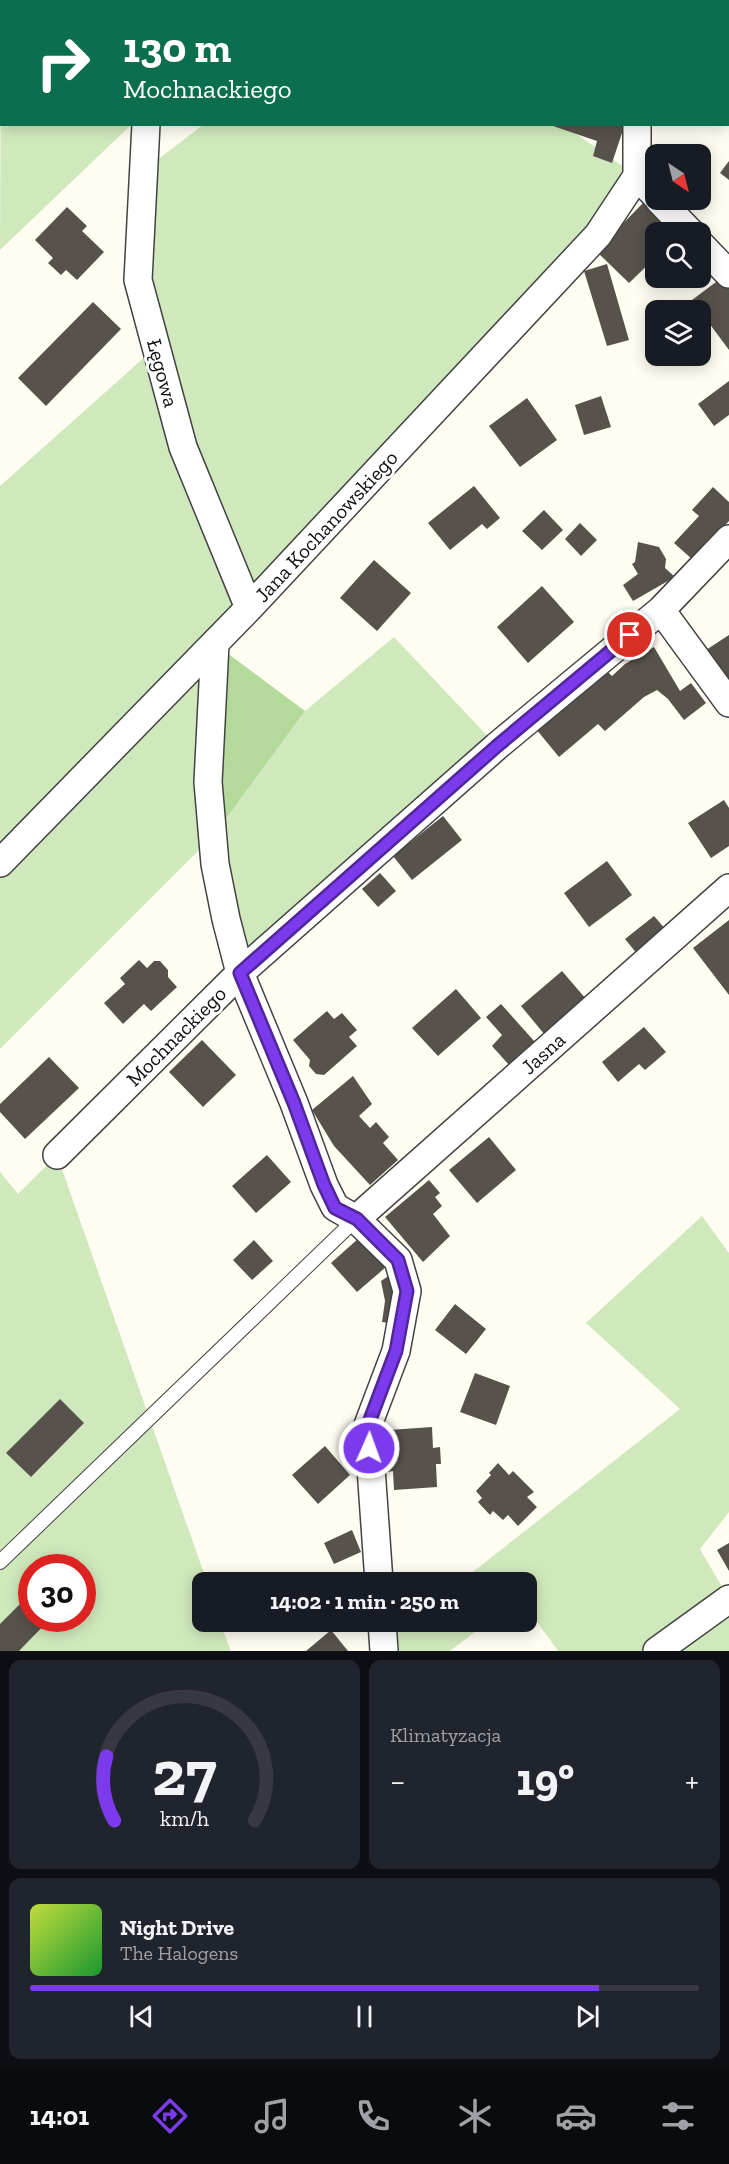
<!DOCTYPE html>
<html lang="pl">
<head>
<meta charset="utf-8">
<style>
  body { margin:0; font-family:"Zilla Slab",serif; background:#20242c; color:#f1f3f6; height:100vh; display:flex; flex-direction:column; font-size:22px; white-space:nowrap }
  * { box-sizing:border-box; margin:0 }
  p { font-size:20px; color:#9ea1a6 }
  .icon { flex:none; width:33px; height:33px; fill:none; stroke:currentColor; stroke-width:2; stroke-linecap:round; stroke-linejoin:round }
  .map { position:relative; height:1651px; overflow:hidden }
  .side { display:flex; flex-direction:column; gap:9px; padding:9px; background:#0d0f14; flex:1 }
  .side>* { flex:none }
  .banner { position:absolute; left:0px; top:0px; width:729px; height:126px; box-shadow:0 3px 15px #0003; background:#0b6e4f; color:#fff; overflow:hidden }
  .needle { width:39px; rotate:145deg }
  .fabs { position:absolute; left:645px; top:144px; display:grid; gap:12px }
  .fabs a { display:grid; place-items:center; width:66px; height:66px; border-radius:12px; background:#171b24; box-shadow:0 3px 15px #0003; font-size:30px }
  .speed { position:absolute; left:18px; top:1554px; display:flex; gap:12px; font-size:30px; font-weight:700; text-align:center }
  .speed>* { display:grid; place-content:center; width:78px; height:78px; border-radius:50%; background:#171b24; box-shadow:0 3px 15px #0003; line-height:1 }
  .speed .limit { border:9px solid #d22; background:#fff; color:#111 }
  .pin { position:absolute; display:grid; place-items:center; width:51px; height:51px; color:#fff; margin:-26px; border:3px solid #fff; border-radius:50%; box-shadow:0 2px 6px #0007 }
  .me { position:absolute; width:66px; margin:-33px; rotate:2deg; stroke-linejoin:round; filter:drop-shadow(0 0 4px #0008) }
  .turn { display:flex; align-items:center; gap:21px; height:126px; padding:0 24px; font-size:27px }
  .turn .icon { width:78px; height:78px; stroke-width:2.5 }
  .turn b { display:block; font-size:42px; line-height:51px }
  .big { font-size:45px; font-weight:700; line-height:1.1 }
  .side .tile { flex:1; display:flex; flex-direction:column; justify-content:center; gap:9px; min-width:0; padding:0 21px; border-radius:12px; background:#20242c }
  .side .dial { align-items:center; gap:0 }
  .dial svg { height:156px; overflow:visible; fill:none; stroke:#363941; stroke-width:7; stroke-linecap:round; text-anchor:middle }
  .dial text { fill:#f1f3f6; stroke:none }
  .song { display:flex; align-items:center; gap:18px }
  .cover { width:72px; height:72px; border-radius:9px; background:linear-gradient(135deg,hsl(70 70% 55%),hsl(130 70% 35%)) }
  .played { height:6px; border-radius:3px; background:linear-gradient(90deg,#7c3aed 85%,#363941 85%) }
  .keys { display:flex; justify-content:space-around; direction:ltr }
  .heat { display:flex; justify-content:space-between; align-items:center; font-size:33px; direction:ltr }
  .side .tiles { flex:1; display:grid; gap:9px; grid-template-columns:1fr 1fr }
  .tile:last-child { grid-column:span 2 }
  .trip { position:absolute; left:192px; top:1572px; width:345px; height:60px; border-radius:12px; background:#171b24; box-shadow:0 3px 15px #0003; font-weight:700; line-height:60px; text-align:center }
  .menu { display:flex; height:96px; justify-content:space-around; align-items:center; background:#090b0e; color:#9ea1a6 }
  .menu .icon { width:42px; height:42px }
  .menu .current { color:#7c3aed }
  .menu b { font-size:27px; color:#f1f3f6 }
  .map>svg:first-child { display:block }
</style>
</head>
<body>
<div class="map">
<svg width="729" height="1651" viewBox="0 0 729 1651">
  <rect width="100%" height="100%" fill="#fffdf2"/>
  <path fill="#d0e9bc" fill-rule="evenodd" d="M 1,6 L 2,124 L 131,125 L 0,250 Z
    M 203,125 L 563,125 L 637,176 L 215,645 L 214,836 L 305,711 L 394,637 L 497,746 L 244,982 L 212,837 L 0,1049 L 0,486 L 156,347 L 144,170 Z
    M 57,1155 L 207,1582 L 202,1582 L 202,1622 L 220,1622 L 231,1651 L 0,1651 L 0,1172 L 18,1194 ZM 32,1568 L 82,1568 L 82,1618 L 32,1618 Z
    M 702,1216 L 729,1253 L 729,1512 L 700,1549 L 729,1599 L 729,1651 L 558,1651 L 527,1608 L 526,1582 L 460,1582 L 680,1409 L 586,1323 Z
    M 411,1622 L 488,1622 L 450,1651 L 398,1651 L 397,1633 Z"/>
  <path fill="#b3da9b" d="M 215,644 L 305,711 L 213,837 Z"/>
  <path fill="#58524c" d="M 625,124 L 612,163 L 593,156 L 597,141 L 550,125 Z
    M 729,161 L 729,180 L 720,173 Z
    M 645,201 L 677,232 L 656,232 L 656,257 L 629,283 L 596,251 Z
    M 67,207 L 87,226 L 82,231 L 104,252 L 77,280 L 66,270 L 61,275 L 48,263 L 53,258 L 35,240 Z
    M 607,264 L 629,340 L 607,346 L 584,271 Z
    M 724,276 L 729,282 L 729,350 L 692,300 Z
    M 93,302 L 121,329 L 46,406 L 18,378 Z
    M 729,381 L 729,415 L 714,426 L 698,404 Z
    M 601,396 L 611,427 L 584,435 L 575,405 Z
    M 527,398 L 557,440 L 520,467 L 489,426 Z
    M 474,486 L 500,518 L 487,529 L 482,524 L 450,550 L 428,523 Z
    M 713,487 L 729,502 L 729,521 L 693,560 L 674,543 L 699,516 L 692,510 Z
    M 544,510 L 563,530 L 542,550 L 522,531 Z
    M 580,523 L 597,540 L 581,556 L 565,539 Z
    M 638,542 L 659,547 L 666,559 L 665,568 L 675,577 L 633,601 L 623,585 L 638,574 L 632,564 L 635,562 Z
    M 374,560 L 411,593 L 377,631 L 340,598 Z
    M 542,586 L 574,622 L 528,663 L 497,627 Z
    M 729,635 L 729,679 L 725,674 L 723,676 L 706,650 Z
    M 654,647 L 680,691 L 691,683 L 706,703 L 684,720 L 668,699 L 657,690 L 644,697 L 605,731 L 598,724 L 559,757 L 536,729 L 605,669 L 612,676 L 625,664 Z
    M 724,800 L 729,808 L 729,846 L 711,858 L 688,823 Z
    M 443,816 L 462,840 L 412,880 L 393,856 Z
    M 607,861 L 632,895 L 589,927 L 564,893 Z
    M 380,873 L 396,891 L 378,907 L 362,889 Z
    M 654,916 L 667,931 L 638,955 L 625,939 Z
    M 729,920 L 729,995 L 693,948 Z
    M 139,960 L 147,968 L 154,961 L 160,961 L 168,970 L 168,977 L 177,987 L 151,1011 L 144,1004 L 123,1024 L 104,1003 L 125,984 L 120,978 Z
    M 562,971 L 586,999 L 545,1035 L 521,1006 Z
    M 456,989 L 481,1018 L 438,1056 L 412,1028 Z
    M 501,1004 L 535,1042 L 509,1065 L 492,1046 L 502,1035 L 486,1017 Z
    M 327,1011 L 334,1019 L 342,1013 L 357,1030 L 349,1037 L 357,1046 L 324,1075 L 316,1074 L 309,1066 L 310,1060 L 293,1040 Z
    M 644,1027 L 666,1052 L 645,1070 L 639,1064 L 618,1082 L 602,1062 Z
    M 202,1040 L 236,1075 L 203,1107 L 169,1072 Z
    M 49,1057 L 79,1088 L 25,1139 L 0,1112 L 0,1104 Z
    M 353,1076 L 372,1104 L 359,1116 L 370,1128 L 376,1122 L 389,1137 L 383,1143 L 398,1160 L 370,1185 L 334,1146 L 312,1110 Z
    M 489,1137 L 516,1170 L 477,1203 L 449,1170 Z
    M 267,1155 L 291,1182 L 256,1213 L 232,1186 Z
    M 429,1180 L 440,1193 L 435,1197 L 442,1206 L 433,1214 L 450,1236 L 423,1262 L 385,1217 Z
    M 359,1238 L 386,1267 L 357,1292 L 331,1263 Z
    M 254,1240 L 273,1261 L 252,1280 L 233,1260 Z
    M 396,1271 L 395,1324 L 382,1322 L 385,1301 L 381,1281 Z
    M 455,1304 L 486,1329 L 466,1354 L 435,1330 Z
    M 475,1373 L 510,1386 L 496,1425 L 460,1412 Z
    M 60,1399 L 84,1423 L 31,1477 L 6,1453 Z
    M 432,1427 L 433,1448 L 440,1447 L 441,1464 L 436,1464 L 437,1487 L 394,1490 L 393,1471 L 388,1472 L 386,1450 L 391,1449 L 389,1430 Z
    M 325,1446 L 350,1475 L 318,1504 L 292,1475 Z
    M 498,1463 L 509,1475 L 513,1471 L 534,1492 L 527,1497 L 537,1507 L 518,1526 L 508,1515 L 503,1520 L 493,1511 L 490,1515 L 478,1502 L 482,1498 L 476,1491 L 491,1475 L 489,1473 Z
    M 352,1530 L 361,1552 L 334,1564 L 324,1543 Z
    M 729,1543 L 729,1571 L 717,1550 Z
    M 32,1592 L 32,1618 L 51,1618 L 19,1651 L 0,1651 L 0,1624 Z
    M 331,1630 L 348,1651 L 306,1651 Z"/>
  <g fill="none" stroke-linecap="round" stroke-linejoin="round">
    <g stroke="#434343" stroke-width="16">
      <path id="service" d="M 0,1562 L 356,1219"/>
    </g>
    <g stroke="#434343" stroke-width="30">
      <path id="minor" d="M 153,2 L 153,0
        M 678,2 L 680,0
        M 0,8 L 2,6
        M 146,124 L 138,280 L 183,447 L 249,608
        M 637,124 L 637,176 L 656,196
        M 659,200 L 690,232
        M 700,244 L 729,274
        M 661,610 L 729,703
        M 215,644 L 208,782 L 215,864 L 226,919 L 240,973 L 294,1103 L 324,1185 L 335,1207 L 356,1219 L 398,1260 L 407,1291 L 396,1351 L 368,1425 L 379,1582
        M 0,863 L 249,608 L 598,235 L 637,176
        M 57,1155 L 240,973 L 497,746 L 661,610 L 729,539
        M 356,1219 L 729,888
        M 382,1622 L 384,1651
        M 657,1651 L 729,1599"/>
    </g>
    <use href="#service" stroke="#fff" stroke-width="14"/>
    <use href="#minor" stroke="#fff" stroke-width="27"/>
  </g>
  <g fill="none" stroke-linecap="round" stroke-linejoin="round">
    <g stroke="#51269a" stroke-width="15">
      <path id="route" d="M 369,1448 L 368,1425 L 396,1351 L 407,1291 L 398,1260 L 357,1219 L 335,1208 L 324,1185 L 294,1103 L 240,973 L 497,746 L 630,635"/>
    </g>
    <use href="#route" stroke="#7c3aed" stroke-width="10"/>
  </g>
  <g text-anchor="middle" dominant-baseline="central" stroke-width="6" stroke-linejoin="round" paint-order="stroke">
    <g font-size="21" fill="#101010" stroke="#fff">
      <text transform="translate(163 373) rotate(75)">Łęgowa</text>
      <text transform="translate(326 526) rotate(-47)">Jana Kochanowskiego</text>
      <text transform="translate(176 1036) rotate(-45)">Mochnackiego</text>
      <text transform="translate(543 1053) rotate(-42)">Jasna</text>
    </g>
  </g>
</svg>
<div class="fabs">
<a><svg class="needle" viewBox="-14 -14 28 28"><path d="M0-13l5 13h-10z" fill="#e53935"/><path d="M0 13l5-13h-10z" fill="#9ea1a6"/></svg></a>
<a><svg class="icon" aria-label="search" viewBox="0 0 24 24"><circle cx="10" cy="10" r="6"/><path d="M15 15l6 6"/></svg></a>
<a><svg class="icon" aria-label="layers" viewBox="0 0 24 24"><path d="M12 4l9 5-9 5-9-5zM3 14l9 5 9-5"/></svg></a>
</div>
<div class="speed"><div class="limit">30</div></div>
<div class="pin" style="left:630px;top:635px;background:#d93025"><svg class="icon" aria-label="arrive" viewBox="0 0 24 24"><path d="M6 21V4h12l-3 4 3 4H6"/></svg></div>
<svg class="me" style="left:369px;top:1448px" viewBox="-20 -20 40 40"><circle r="17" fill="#7c3aed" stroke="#fff" stroke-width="3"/><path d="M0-11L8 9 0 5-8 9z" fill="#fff"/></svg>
<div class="trip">14:02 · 1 min · 250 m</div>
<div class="banner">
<div class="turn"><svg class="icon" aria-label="right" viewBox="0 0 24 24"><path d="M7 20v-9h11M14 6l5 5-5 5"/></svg><div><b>130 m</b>Mochnackiego</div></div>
</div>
</div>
<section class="side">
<div class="tiles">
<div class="tile dial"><svg viewBox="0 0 100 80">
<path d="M14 69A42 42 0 1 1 86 69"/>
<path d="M14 69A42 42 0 0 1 10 36" stroke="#7c3aed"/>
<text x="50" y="56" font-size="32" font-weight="700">27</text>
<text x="50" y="72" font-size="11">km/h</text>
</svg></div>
<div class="tile"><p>Klimatyzacja</p>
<div class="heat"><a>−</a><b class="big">19°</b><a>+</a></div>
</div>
<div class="tile">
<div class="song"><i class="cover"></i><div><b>Night Drive</b><p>The Halogens</p></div></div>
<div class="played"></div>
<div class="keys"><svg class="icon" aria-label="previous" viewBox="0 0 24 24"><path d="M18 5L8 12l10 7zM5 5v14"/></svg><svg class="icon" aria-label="pause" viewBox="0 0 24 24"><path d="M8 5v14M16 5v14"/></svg><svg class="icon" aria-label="next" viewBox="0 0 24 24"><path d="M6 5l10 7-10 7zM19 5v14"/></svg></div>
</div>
</div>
</section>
<nav class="menu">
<b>14:01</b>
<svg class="icon current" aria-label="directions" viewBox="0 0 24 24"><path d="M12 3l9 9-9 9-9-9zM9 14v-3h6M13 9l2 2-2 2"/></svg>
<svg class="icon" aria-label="music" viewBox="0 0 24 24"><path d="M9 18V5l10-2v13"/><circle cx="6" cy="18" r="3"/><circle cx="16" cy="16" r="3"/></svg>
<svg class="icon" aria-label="phone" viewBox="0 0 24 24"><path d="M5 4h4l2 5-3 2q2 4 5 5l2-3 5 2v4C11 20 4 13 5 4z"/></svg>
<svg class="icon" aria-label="climate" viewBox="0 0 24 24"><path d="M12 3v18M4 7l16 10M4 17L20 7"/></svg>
<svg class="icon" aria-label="car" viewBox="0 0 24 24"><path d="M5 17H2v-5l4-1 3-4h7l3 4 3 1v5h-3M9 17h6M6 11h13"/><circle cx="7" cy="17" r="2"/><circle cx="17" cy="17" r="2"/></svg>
<svg class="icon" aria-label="filters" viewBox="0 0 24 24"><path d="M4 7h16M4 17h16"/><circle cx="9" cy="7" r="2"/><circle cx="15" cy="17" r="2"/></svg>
</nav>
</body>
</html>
